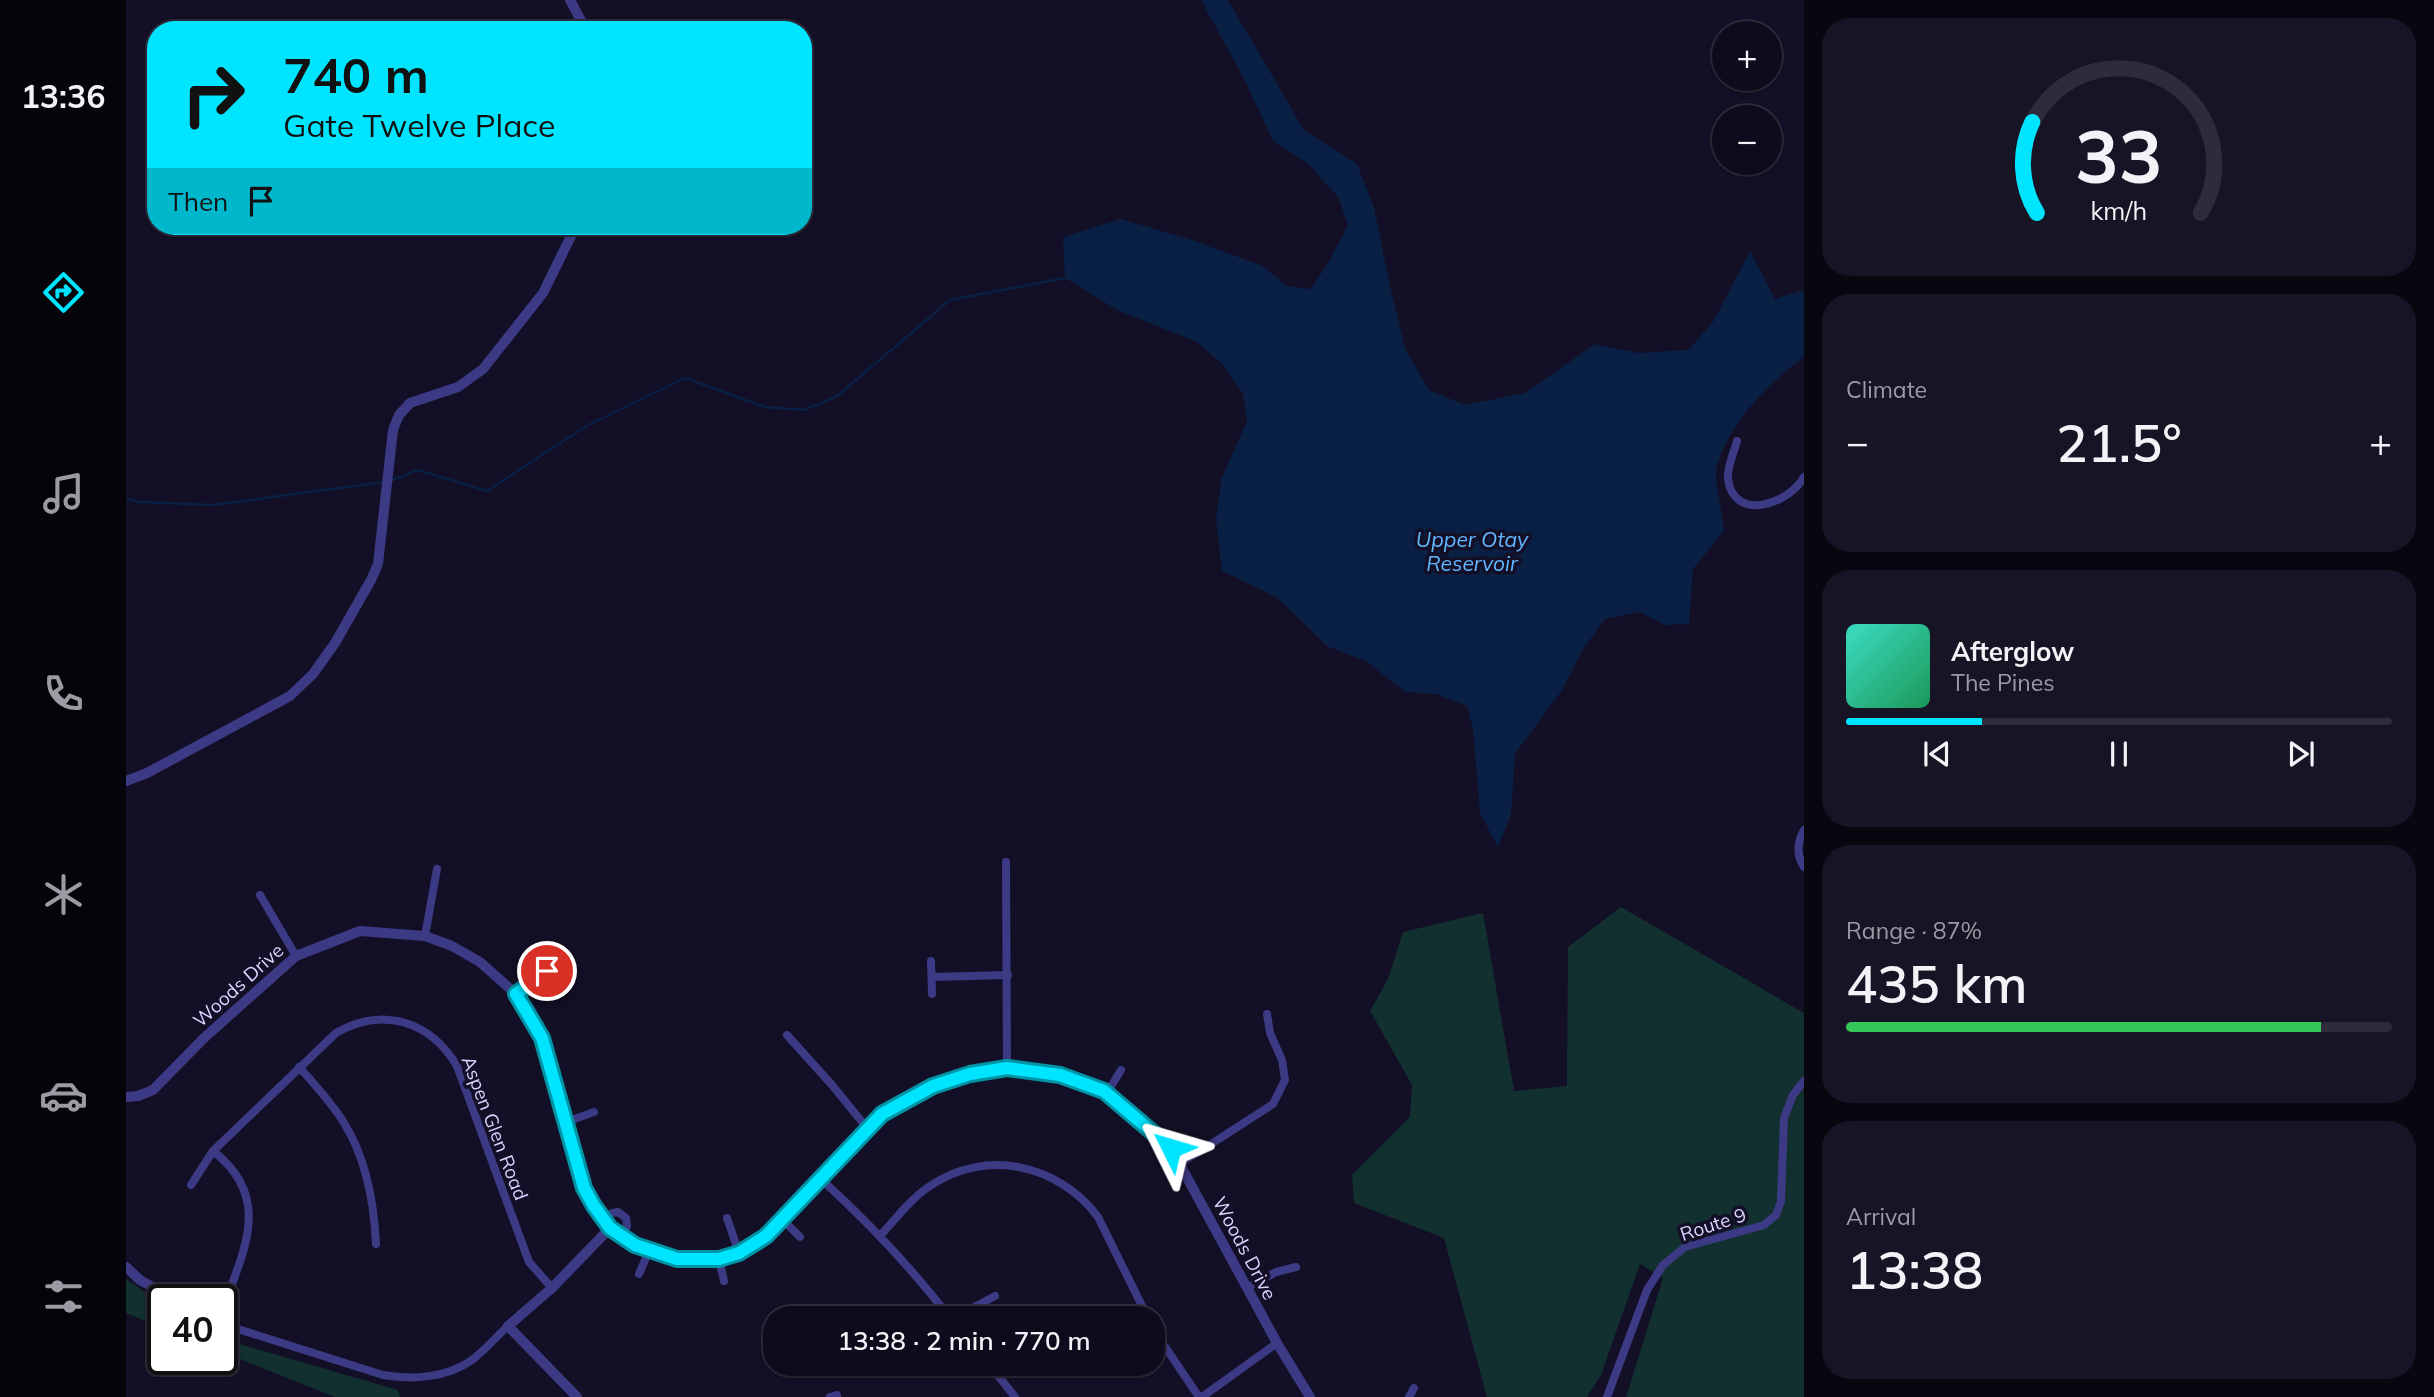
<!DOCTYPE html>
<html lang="en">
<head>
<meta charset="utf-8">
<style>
  body { margin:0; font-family:Mulish,sans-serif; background:#171425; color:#f1f3f6; height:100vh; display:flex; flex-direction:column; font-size:26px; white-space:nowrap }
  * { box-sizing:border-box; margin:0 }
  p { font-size:23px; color:#9b9ba3 }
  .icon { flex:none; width:38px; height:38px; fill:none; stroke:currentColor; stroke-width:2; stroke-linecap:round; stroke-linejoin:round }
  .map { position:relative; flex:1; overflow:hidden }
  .panel { display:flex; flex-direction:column; gap:18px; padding:18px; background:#08060f; width:630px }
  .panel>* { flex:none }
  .hud { position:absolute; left:21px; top:21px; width:665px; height:214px; border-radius:28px; box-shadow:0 2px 5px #0004,0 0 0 2px #2e2b3b; background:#00e5ff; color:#111; overflow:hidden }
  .tools { position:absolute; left:1586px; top:21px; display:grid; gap:14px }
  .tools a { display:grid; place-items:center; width:70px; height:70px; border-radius:50%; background:#0e0b1c; box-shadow:0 2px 5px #0004,0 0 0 2px #2e2b3b; font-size:35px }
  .speed { position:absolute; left:21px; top:1284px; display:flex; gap:14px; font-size:35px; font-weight:700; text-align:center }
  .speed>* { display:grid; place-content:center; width:91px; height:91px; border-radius:50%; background:#0e0b1c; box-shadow:0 2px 5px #0004,0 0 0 2px #2e2b3b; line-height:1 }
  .speed .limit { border:4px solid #111; border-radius:10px; background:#fff; color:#111 }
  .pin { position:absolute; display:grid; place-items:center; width:60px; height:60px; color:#fff; margin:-30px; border:4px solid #fff; border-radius:50%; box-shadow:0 2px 7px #0007 }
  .me { position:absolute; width:77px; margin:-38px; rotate:310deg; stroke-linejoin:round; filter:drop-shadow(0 0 5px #0008) }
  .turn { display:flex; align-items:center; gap:24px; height:147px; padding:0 21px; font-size:32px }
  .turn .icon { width:91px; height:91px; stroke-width:2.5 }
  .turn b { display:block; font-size:49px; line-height:60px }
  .then { display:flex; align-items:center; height:66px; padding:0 21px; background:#0003; gap:14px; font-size:26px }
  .big { font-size:52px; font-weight:600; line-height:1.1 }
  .panel .card { flex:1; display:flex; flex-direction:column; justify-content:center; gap:10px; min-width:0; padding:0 24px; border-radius:28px; background:#171425 }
  .panel .dial { align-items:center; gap:0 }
  .dial svg { height:182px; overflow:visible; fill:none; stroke:#2e2b3b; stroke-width:7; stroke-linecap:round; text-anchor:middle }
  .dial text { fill:#f1f3f6; stroke:none }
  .song { display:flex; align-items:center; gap:21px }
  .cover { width:84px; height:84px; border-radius:10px; background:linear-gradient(135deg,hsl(170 70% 55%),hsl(150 70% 35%)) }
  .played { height:7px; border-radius:4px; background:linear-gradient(90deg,#00e5ff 25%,#2e2b3b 25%) }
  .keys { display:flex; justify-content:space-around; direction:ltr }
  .heat { display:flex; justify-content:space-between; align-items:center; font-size:38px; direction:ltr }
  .charge { height:10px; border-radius:5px; background:linear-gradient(90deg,#34c759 87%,#2e2b3b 0) }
  .trip { position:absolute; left:637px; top:1306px; width:402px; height:70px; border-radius:28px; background:#0e0b1c; box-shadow:0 2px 5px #0004,0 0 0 2px #2e2b3b; font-weight:600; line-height:70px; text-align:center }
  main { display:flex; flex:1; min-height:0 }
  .tab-bar { display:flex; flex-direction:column; width:126px; justify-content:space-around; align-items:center; background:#06040b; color:#9b9ba3 }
  .tab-bar .icon { width:49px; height:49px }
  .tab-bar .on { color:#00e5ff }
  .tab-bar b { font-size:32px; color:#f1f3f6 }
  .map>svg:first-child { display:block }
</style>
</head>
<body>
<main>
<nav class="tab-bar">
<b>13:36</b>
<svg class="icon on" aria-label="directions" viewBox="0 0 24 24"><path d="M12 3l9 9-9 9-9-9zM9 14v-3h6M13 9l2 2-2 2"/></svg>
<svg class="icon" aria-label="music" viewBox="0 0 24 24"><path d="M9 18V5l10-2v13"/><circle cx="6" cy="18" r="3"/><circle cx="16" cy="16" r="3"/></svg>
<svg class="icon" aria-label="phone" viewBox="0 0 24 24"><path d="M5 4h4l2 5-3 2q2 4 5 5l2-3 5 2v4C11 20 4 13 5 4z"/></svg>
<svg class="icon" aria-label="climate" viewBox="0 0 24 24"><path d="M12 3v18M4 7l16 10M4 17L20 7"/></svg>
<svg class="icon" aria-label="car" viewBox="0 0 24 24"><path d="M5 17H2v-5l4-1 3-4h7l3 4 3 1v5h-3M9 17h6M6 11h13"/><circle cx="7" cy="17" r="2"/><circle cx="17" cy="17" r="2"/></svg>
<svg class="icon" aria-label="filters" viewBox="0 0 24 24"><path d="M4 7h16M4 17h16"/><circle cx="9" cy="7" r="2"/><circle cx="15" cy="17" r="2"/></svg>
</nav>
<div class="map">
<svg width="1678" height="1397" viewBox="0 0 1678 1397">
  <rect width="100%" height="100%" fill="#130f26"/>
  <path fill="#12302f" d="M 1495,907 L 1678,1013 L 1678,1397 L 1500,1397 L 1537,1278 L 1514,1264 L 1475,1375 L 1461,1397 L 1361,1397 L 1318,1238 L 1228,1203 L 1226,1175 L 1284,1117 L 1286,1085 L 1244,1011 L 1262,979 L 1277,932 L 1357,913 L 1388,1091 L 1441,1086 L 1442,947 Z
    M 0,1279 L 37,1305 L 37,1328 L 0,1313 Z
    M 96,1339 L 272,1390 L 274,1397 L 209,1397 L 96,1352 Z"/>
  <path fill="#0a1f44" d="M 1075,0 L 1102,0 L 1178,130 L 1231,164 L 1248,207 L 1263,282 L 1279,348 L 1303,390 L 1339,405 L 1399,393 L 1469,344 L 1512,353 L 1562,350 L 1587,322 L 1624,251 L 1649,299 L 1678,290 L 1678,357 C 1643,382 1598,428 1590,472 C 1589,481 1597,517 1598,531 L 1567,569 L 1563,624 L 1539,625 L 1514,612 L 1479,619 L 1457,649 L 1436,690 L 1389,754 L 1385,815 L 1372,847 L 1354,813 L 1347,730 L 1341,706 L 1310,694 L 1279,692 L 1241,662 L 1201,646 L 1152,598 L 1096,571 L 1090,519 L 1095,480 L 1121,421 L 1117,394 L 1097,365 L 1071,342 L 991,310 L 939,278 L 937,237 L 995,219 L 1066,240 L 1137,266 L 1161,286 L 1185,289 L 1202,263 L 1222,225 L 1212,197 L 1182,164 L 1147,141 L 1118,79 Z"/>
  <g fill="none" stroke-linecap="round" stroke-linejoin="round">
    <path stroke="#0a1f44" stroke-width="2.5" d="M 264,481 L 292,470 L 361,491 L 462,425 L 559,378 L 639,407 L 678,410 L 710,397 L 824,300 L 939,278
      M 0,499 L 13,502 L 88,505 L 257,482"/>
    <path stroke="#3d3a85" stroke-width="8" d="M 1611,441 C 1608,452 1601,467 1602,479 C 1608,523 1663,504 1678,477
      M 1678,830 C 1671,843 1670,855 1678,867
      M 880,862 L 881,1068
      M 134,895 L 170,956
      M 299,936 L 311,869
      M 805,961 L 806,994
      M 806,977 L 882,975
      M 390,994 L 440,957
      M 661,1035 L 706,1085 L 741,1128
      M 173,1067 C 189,1085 206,1103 218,1123 C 240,1158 248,1203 250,1244
      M 981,1093 L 995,1070
      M 440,1122 L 468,1112
      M 87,1151 C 148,1198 117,1252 96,1311
      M 1054,1164 L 1147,1104 L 1159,1080 L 1156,1060 L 1144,1033 L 1141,1014
      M 695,1179 C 742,1222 785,1267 824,1318
      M 65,1185 L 87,1151 L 210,1033 C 257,1006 304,1021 331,1066 L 403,1262 L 426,1288
      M 601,1218 L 613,1253
      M 477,1219 L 486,1213 L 492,1212 L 500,1218 L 501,1226 L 496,1236
      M 657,1220 L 674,1237
      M 754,1236 C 770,1219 784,1199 804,1186 C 860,1148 932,1164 972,1217 L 1022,1318
      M 593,1259 L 598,1281
      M 513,1274 L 523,1251
      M 1121,1288 L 1150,1272 L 1170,1267
      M 828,1318 L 869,1296
      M 96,1324 L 257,1375 C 286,1380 321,1378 346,1360 C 359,1350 370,1337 382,1326
      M 1027,1329 L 1073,1397
      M 862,1363 L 889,1397
      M 704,1397 L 711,1395
      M 1076,1397 L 1151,1343
      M 1283,1397 L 1288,1388
      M 1481,1397 L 1521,1290 L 1537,1265 L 1559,1247 L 1638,1225 L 1650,1215 L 1655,1201 L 1658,1118 L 1667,1095 L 1678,1081"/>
    <path stroke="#3d3a85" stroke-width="10" d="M 444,0 L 460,30
      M 0,781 L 21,773 L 164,696 L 187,674 L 209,643 L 245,580 L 252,564 L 267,430 L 273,415 L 284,403 L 332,387 L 357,369 L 417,293 L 450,226
      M 0,1097 L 12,1096 L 27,1090 L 78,1038 L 170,956 L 234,931 L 299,936 L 326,946 L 354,962 L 390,994 L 416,1038 L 458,1188 L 468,1206 L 484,1228 L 509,1245 L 551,1259 L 593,1259 L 613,1253 L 640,1236 L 756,1114 L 807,1086 L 843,1074 L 881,1068 L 934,1075 L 978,1091 L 1045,1148 L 1151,1343 L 1184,1397
      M 0,1267 L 14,1280 L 50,1300
      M 451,1397 L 382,1326 L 426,1288 L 484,1228"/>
  </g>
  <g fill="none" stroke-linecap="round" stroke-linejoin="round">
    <g stroke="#0095a6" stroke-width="18">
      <path id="route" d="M 421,971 L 390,994 L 416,1038 L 458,1188 L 468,1206 L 484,1228 L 509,1245 L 551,1259 L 593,1259 L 613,1253 L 640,1236 L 756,1114 L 807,1086 L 844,1074 L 881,1068 L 934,1075 L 978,1091 L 1045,1148"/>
    </g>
    <use href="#route" stroke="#00e5ff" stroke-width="12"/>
  </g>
  <g text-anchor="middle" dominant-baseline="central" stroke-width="7" stroke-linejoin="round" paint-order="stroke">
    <g font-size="19" fill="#d9d4ff" stroke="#130f26">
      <text transform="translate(112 985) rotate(-42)">Woods Drive</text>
      <text transform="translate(369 1128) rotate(69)">Aspen Glen Road</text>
      <text transform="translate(1587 1224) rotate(-18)">Route 9</text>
      <text transform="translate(1119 1248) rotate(62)">Woods Drive</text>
    </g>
    <g font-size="21" font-style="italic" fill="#62b6ff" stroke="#130f26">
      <text x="1346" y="539">Upper Otay<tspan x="1346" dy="24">Reservoir</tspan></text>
    </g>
  </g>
</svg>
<div class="tools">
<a>+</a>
<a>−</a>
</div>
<div class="speed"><div class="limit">40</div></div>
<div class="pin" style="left:421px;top:971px;background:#d93025"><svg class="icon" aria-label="arrive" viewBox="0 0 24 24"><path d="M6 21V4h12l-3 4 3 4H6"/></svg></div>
<svg class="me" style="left:1045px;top:1148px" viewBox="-20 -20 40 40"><path d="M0-17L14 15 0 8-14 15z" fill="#00e5ff" stroke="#fff" stroke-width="4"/></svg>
<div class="trip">13:38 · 2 min · 770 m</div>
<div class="hud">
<div class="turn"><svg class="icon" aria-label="right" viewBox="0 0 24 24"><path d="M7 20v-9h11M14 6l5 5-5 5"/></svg><div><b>740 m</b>Gate Twelve Place</div></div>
<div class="then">Then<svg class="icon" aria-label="arrive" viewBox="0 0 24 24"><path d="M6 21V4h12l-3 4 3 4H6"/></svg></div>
</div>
</div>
<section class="panel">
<div class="card dial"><svg viewBox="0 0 100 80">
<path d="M14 69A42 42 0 1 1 86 69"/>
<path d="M14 69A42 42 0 0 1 12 29" stroke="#00e5ff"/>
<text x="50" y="56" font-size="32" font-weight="700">33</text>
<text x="50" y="72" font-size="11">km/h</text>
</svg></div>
<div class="card"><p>Climate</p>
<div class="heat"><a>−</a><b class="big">21.5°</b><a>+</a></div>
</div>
<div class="card">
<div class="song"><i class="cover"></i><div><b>Afterglow</b><p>The Pines</p></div></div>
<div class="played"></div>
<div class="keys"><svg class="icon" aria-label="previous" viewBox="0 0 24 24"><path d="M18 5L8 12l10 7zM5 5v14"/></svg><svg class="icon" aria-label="pause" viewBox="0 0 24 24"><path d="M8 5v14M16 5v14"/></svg><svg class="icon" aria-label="next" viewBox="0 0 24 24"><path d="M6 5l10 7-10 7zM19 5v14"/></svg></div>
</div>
<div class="card"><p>Range · 87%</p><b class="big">435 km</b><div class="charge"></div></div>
<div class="card"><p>Arrival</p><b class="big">13:38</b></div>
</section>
</main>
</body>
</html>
